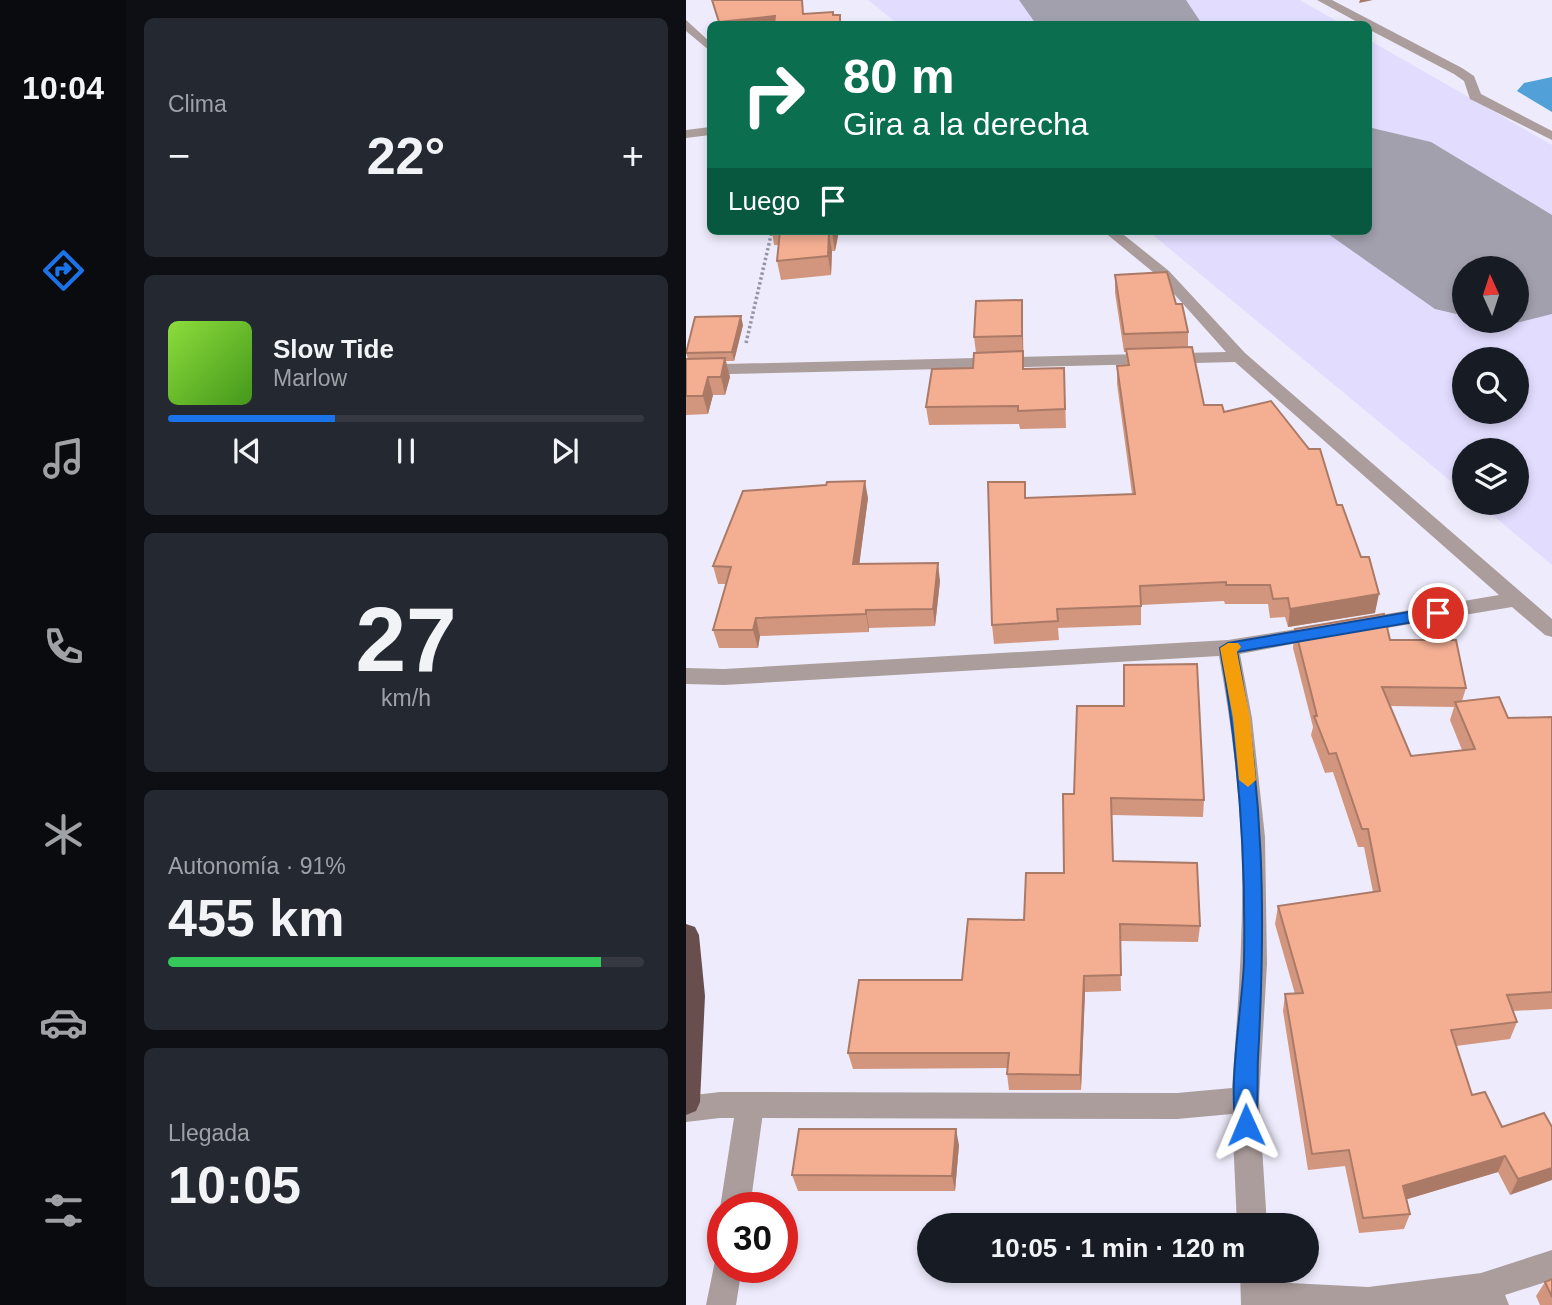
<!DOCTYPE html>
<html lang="es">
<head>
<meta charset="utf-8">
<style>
  body { margin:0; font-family:Helvetica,sans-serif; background:#242831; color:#f1f3f6; height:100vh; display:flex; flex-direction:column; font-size:26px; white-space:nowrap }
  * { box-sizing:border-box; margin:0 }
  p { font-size:23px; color:#9ea1a6 }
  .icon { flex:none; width:38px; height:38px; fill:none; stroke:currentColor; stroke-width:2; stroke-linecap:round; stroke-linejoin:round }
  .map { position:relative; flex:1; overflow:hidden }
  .drawer { display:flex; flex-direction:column; gap:18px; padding:18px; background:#0d0f14; width:560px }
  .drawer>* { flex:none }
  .top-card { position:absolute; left:21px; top:21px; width:665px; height:214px; border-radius:10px; box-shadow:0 4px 10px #0003; background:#0b6e4f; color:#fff; overflow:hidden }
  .needle { width:46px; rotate:357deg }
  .tools { position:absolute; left:766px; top:256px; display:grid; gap:14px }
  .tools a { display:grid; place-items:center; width:77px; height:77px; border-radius:50%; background:#171b24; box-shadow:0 4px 10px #0003; font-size:35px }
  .speed { position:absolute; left:21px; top:1192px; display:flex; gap:14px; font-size:35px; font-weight:700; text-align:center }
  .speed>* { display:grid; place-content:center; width:91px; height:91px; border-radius:50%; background:#171b24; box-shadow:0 4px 10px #0003; line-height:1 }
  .speed .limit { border:10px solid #d22; background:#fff; color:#111 }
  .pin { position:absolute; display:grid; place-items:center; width:60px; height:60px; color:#fff; margin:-30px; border:4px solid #fff; border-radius:50%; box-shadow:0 2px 7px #0007 }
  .me { position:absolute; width:77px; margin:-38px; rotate:359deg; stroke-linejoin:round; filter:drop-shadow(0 0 5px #0008) }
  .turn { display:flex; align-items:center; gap:24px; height:147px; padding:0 21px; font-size:32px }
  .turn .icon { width:91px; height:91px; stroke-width:2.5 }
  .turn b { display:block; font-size:49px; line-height:60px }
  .then { display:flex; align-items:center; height:66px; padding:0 21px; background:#0003; gap:14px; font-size:26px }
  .big { font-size:52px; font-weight:700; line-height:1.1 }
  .drawer .widget { flex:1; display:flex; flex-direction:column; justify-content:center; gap:10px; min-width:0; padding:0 24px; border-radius:10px; background:#242831 }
  .drawer .dial { align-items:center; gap:0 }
  .dial b { font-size:91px; line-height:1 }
  .song { display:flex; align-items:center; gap:21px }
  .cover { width:84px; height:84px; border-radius:10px; background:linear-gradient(135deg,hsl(90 70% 55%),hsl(100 70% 35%)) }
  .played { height:7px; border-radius:4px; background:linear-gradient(90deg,#1a73e8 35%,#363941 35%) }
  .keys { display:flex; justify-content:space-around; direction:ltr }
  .heat { display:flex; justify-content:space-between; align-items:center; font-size:38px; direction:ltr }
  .charge { height:10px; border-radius:5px; background:linear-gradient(90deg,#34c759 91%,#363941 0) }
  .trip { position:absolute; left:231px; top:1213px; width:402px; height:70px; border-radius:35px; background:#171b24; box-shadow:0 4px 10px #0003; font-weight:700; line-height:70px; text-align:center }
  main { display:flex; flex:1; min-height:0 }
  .tabs { display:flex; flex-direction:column; width:126px; justify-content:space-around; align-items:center; background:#090b0e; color:#9ea1a6 }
  .tabs .icon { width:49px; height:49px }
  .tabs .on { color:#1a73e8 }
  .tabs b { font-size:32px; color:#f1f3f6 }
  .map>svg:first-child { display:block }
</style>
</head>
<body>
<main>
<nav class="tabs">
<b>10:04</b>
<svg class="icon on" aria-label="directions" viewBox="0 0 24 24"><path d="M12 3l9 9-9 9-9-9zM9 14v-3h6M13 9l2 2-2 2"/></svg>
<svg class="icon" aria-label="music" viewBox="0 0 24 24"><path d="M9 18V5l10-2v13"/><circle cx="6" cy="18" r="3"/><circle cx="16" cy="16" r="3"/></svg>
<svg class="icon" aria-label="phone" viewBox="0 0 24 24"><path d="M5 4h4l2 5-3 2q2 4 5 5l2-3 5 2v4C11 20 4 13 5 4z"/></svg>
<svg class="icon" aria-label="climate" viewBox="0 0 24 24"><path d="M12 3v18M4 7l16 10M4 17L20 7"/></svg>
<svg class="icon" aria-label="car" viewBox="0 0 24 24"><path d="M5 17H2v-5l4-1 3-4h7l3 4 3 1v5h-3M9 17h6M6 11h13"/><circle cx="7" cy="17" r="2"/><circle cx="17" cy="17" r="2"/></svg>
<svg class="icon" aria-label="filters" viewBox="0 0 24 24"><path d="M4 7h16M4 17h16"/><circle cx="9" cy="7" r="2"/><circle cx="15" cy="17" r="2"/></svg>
</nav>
<section class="drawer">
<div class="widget"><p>Clima</p>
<div class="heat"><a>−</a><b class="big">22°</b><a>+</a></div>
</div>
<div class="widget">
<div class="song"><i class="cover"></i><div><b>Slow Tide</b><p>Marlow</p></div></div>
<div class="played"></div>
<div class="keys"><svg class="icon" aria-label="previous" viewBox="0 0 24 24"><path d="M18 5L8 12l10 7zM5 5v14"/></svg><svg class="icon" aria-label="pause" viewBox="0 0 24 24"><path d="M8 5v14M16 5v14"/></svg><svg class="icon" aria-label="next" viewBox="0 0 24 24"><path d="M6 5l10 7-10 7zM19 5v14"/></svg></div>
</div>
<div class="widget dial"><b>27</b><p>km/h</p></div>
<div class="widget"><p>Autonomía · 91%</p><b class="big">455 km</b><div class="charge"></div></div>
<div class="widget"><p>Llegada</p><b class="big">10:05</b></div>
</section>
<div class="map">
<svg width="866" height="1305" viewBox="0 0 866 1305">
  <rect width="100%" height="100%" fill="#eeecfc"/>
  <path fill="#e2dcfe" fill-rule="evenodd" d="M 182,0 L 614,0 L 656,24 L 212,24 Z
    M 683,40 L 866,145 L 866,565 L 791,502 L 831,502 L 831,450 L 779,450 L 779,493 L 462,231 L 682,231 ZM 779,268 L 831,268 L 831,320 L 779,320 ZM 779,359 L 831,359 L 831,411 L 779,411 Z"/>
  <path fill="#51a0d7" d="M 866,77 L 866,112 L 831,91 L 838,83 Z"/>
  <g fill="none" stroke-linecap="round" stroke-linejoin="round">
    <path fill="#a2a0ad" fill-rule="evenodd" d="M 333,0 L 500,0 L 516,24 L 350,24 Z
      M 682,127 L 745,142 L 866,215 L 866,314 L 818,326 L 794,320 L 831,320 L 831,268 L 779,268 L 779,316 L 749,309 L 638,231 L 682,231 Z"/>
    <path stroke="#9795a2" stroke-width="3.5" stroke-dasharray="2.5 2.5" stroke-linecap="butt" d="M 60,343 L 86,231"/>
    <path fill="#ab9d9c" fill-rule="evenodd" d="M 631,0 L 646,0 L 776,68 L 788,76 L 795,94 L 866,131 L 866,140 L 784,99 L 778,81 L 768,74 L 682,29 L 682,24 L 675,24 Z
      M 64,1092 L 74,1096 L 78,1105 L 64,1208 L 37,1208 L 37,1214 L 34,1208 L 50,1105 L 54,1096 Z
      M 37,1254 L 37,1267 L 56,1267 L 50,1305 L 20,1305 L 30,1256 Z"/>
    <path fill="#ab9d9c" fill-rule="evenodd" d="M 0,20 L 24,42 L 24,51 L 0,31 Z
      M 24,127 L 24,135 L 0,138 L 0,130 Z
      M 417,231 L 433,231 L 483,271 L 559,353 L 866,619 L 866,637 L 859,635 L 826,607 L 671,633 L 664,631 L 661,626 L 664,621 L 671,619 L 813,595 L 549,362 L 0,375 L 0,365 L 540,352 L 473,277 Z
      M 636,625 L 643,627 L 646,632 L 643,637 L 554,654 L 566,718 L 579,837 L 581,964 L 573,1100 L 581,1225 L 551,1225 L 546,1114 L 491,1119 L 34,1118 L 0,1122 L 0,1096 L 34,1092 L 491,1093 L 546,1088 C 552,1005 559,921 555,837 C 552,776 544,716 533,656 L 38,685 L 0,684 L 0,668 L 38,669 L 542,640 Z
      M 866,1250 L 866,1280 L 819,1295 L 823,1305 L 555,1305 L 554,1270 L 584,1270 L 585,1282 L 682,1287 L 795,1273 Z"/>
    <path fill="#684f4e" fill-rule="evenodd" d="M 0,924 L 9,927 L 13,935 L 19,996 L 14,1102 L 10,1111 L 0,1115 Z"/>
  </g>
  <path fill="#d2967e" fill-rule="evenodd" d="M 86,231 L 153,231 L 149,251 L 146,251 L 145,275 L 95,280 L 91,261 L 93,245 L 88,245 Z
    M 429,275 L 490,304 L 502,332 L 502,348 L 518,405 L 538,412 L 651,505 L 689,613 L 602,627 L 599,617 L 584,618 L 582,604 L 539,604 L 538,601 L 455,605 L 455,625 L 372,628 L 373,640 L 308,644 L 306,625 L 340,498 L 446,494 L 431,384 L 431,366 L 440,365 L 440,352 L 438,352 L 429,293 Z
    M 336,300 L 338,369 L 378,368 L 380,428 L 334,429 L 333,424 L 243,425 L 240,407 L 287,368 L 290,353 L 288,337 Z
    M 57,325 L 48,361 L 40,361 L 44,377 L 39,395 L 27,395 L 22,414 L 0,415 L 0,359 L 2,359 L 0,353 Z
    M 182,498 L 173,564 L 254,581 L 249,626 L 183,628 L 183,632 L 74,636 L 72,648 L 33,648 L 27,630 L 40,584 L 32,584 L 27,566 Z
    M 609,629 L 704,640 L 780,688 L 776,701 L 822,718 L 866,717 L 866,1009 L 827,1011 L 831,1022 L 824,1039 L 770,1046 L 786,1095 L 816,1127 L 866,1127 L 824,1195 L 812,1172 L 720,1199 L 724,1214 L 718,1229 L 673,1233 L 659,1166 L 622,1170 L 597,1011 L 599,994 L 609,994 L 589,924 L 592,906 L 687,892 L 678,847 L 672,847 L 647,772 L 639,773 L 625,735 L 627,727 L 607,648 ZM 704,706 L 768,707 L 764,720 L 776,750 L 725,756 Z
    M 377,794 L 518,800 L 517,817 L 426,815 L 427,861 L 514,926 L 512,942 L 434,941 L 435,991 L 399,992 L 395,1090 L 323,1090 L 321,1074 L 321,1068 L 167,1069 L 162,1053 L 276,980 L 338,920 L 378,873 Z
    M 273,1145 L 269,1191 L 112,1191 L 106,1175 Z
    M 866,1279 L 866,1305 L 854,1305 L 850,1296 L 859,1282 Z"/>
  <path fill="#ab7a67" d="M 674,0 L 687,0 L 673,3 Z
    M 89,16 L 90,24 L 33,24 L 33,22 Z
    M 147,231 L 153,231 L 149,251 L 146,233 Z
    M 143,233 L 146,251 L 145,275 L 142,256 Z
    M 336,300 L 337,318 L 337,354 L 336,336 Z
    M 55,316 L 57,325 L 48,361 L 46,352 Z
    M 39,358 L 44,377 L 39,395 L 35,377 Z
    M 22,377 L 27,395 L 22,414 L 17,396 Z
    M 179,481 L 182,498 L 171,582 L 167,564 Z
    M 252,563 L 254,581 L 249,626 L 247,609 Z
    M 693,594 L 689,613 L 602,627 L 604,609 Z
    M 180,610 L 183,628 L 183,632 L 180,614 Z
    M 70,618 L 74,636 L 72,648 L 67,630 Z
    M 398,976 L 399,992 L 395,1090 L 394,1075 Z
    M 270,1129 L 273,1145 L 269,1191 L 266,1176 Z
    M 819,1156 L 812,1172 L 712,1202 L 717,1186 Z
    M 866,1168 L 866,1180 L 824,1195 L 832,1179 Z"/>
  <path fill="#f4af93" stroke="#ab7a67" stroke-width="2" d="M 26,0 L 116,0 L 117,14 L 147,12 L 147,15 L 154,15 L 154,24 L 88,24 L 89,16 L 33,22 Z
    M 94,231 L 147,231 L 146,233 L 143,233 L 142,256 L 91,261 Z
    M 481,272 L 490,304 L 496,304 L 502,332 L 438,334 L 429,275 Z
    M 336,300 L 336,336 L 288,337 L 290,301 Z
    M 55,316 L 46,352 L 0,353 L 9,317 Z
    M 506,347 L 518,405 L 536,405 L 538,412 L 585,401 L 623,449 L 634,449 L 651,505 L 656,505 L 675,557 L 683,557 L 693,594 L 604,609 L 602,598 L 587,599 L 584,585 L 540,585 L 540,582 L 454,586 L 455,606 L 371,609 L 372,621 L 306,625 L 302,482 L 339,482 L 339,498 L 449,494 L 431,366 L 443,365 L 440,349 Z
    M 337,351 L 337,369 L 378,368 L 379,409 L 332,411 L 332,406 L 240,407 L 246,369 L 287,368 L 288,353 Z
    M 39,358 L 35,377 L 22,377 L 17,396 L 0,396 L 0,359 Z
    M 179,481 L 167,564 L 252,563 L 247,609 L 180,610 L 180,614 L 70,618 L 67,630 L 27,630 L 45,567 L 27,566 L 57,491 L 140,485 L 141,482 Z
    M 698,614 L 704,640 L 770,640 L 780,688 L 696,687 L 725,756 L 789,749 L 769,702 L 813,697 L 822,718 L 866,717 L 866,992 L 821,995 L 831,1022 L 765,1030 L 786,1095 L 799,1092 L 816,1127 L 858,1113 L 866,1127 L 866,1168 L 832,1179 L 819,1156 L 717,1186 L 724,1214 L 677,1218 L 663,1150 L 626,1154 L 599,994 L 617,993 L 592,906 L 694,891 L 682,829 L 676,829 L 650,753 L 643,754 L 628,716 L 631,716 L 609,629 Z
    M 511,664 L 518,800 L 425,798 L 427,861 L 511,863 L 514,926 L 434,924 L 435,975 L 398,976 L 394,1075 L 321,1074 L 323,1053 L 162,1053 L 173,980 L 276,980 L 282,919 L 338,920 L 340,873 L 378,873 L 377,794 L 388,794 L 391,706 L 438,706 L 438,665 Z
    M 113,1129 L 270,1129 L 266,1176 L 106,1175 Z
    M 866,1279 L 866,1297 L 859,1282 Z"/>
  <path fill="#1a73e8" stroke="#114b97" stroke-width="2" d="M 752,607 L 757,609 L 757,617 L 551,652 C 578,792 580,916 572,1058 C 571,1075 573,1119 568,1132 L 560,1135 L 553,1132 C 539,1102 557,1001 558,962 C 560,856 553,753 534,648 L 542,643 Z"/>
  <path fill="#f59e0b" d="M 542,643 L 552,643 L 555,647 L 551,652 L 564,718 L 570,780 L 562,787 L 553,780 L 547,718 L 534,648 Z"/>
</svg>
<div class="tools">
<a><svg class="needle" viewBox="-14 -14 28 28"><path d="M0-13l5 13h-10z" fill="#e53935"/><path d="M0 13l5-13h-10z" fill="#9ea1a6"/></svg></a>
<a><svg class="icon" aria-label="search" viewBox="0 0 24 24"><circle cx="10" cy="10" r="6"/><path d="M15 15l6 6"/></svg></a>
<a><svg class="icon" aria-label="layers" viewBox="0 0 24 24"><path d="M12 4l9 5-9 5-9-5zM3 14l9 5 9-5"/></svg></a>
</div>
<div class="speed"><div class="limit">30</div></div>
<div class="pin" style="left:752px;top:613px;background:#d93025"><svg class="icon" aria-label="arrive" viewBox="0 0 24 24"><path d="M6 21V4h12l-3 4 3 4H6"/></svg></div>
<svg class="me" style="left:560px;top:1125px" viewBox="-20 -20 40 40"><path d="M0-17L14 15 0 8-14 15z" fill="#1a73e8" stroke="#fff" stroke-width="4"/></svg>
<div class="trip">10:05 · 1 min · 120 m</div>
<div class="top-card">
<div class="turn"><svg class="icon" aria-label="right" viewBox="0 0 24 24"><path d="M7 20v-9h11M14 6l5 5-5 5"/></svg><div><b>80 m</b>Gira a la derecha</div></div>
<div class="then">Luego<svg class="icon" aria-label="arrive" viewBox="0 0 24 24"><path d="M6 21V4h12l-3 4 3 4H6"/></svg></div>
</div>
</div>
</main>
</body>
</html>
